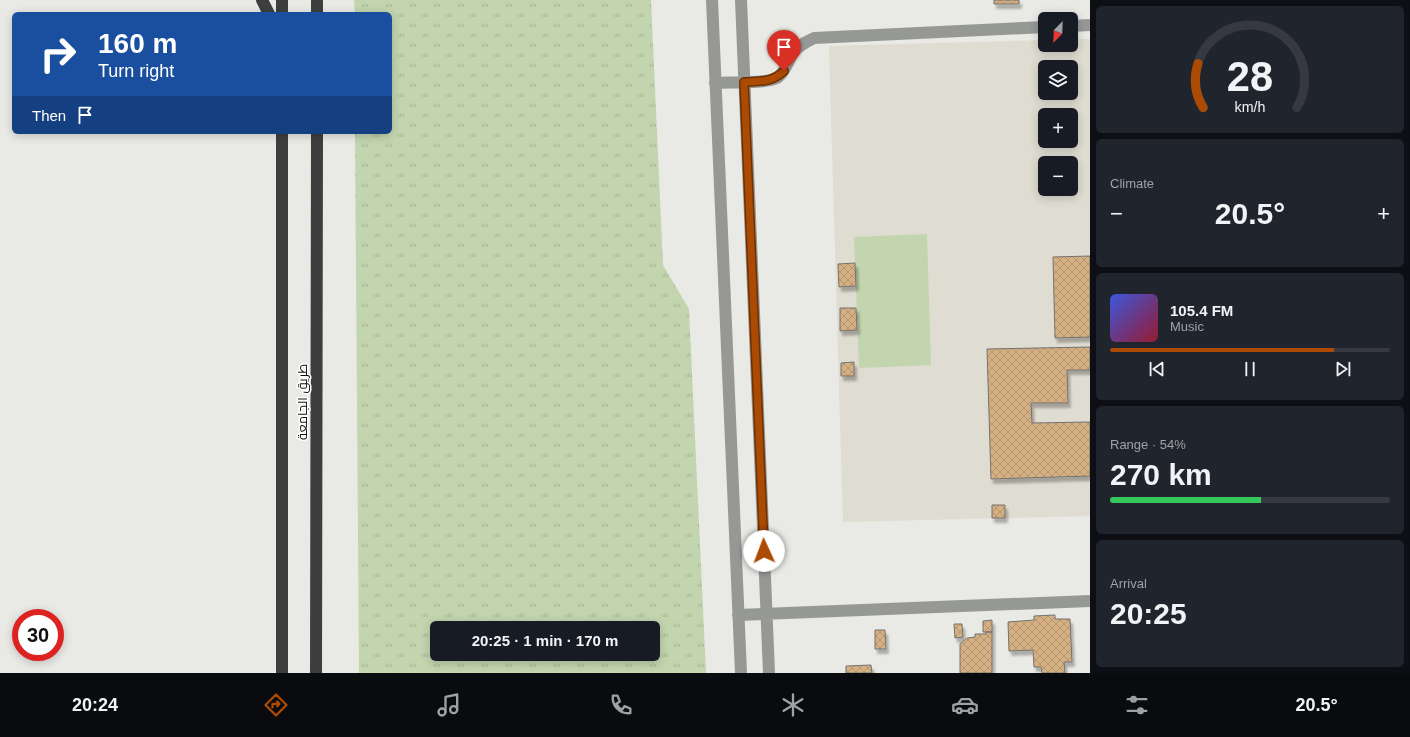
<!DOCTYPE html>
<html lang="en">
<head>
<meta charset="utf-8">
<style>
  body { margin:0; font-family:Arial,Cairo,sans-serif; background:#20242c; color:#f1f3f6; height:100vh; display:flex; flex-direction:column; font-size:15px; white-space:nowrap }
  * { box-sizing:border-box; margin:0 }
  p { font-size:13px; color:#9ea1a6 }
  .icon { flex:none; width:22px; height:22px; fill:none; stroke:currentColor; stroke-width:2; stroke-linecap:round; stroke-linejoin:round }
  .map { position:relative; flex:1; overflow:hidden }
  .sheet { display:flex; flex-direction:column; gap:6px; padding:6px; background:#0d0f14; width:320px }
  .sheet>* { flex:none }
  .guide { position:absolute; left:12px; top:12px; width:380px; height:122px; border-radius:6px; box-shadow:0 2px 10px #0003; background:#1a4fa0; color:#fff; overflow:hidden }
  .needle { width:26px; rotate:203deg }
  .fabs { position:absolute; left:1038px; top:12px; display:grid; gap:8px }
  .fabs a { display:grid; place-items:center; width:40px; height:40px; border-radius:6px; background:#171b24; box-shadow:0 2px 10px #0003; font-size:20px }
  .speed { position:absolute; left:12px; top:609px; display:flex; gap:8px; font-size:20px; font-weight:700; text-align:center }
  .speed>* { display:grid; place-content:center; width:52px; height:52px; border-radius:50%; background:#171b24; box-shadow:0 2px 10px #0003; line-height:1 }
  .speed .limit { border:6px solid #d22; background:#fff; color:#111 }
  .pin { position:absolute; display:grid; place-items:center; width:34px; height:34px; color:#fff; margin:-41px -17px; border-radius:50% 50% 50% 0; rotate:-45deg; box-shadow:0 0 4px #0007 }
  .pin .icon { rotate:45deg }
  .me { position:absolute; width:44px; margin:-22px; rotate:358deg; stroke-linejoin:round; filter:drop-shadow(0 0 3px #0008) }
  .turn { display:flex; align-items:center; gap:14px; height:84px; padding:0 20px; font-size:18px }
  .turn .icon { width:52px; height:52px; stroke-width:2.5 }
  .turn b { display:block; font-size:28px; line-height:34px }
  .then { display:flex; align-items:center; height:38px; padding:0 20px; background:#0003; gap:8px; font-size:15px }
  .big { font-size:30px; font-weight:700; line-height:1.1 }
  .sheet .tile { flex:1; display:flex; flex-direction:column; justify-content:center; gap:6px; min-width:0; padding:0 14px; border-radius:6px; background:#20242c }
  .sheet .dial { align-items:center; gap:0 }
  .dial svg { height:104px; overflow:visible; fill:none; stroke:#363941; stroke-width:7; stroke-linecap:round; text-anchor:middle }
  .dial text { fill:#f1f3f6; stroke:none }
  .song { display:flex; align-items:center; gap:12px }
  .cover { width:48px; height:48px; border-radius:6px; background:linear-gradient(135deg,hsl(230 70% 55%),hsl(350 70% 35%)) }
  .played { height:4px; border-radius:2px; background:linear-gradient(90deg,#ab4a03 80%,#363941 80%) }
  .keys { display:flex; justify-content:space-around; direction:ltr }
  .heat { display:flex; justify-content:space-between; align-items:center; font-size:22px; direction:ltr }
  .charge { height:6px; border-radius:3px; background:linear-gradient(90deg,#34c759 54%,#363941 0) }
  .trip { position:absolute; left:430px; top:621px; width:230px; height:40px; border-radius:6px; background:#171b24; box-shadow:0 2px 10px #0003; font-weight:700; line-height:40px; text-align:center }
  .tab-bar { display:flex; height:64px; justify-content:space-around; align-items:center; background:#090b0e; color:#9ea1a6 }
  .tab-bar .icon { width:28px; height:28px }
  .tab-bar .current { color:#ab4a03 }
  .tab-bar b { font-size:18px; color:#f1f3f6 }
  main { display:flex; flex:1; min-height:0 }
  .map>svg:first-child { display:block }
</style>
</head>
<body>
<main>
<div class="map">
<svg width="1090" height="673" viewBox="0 0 1090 673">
  <defs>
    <pattern id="park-tufts" width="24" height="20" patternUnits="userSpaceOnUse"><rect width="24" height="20" fill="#c2d5af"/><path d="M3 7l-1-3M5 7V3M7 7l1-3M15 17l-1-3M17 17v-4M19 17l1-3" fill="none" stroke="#a6b695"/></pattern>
    <pattern id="building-cross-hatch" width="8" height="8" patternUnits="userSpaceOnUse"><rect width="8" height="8" fill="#d5b082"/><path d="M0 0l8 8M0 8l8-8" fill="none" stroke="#b6966f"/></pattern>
    <filter id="shadow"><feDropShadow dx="2.5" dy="4.5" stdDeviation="1" flood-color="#0004"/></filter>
  </defs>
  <rect width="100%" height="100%" fill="#e9e9e5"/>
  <path fill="#dfdcd1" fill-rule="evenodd" d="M 1071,39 L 1090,39 L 1090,516 L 843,522 L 829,46 L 1045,40 L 1045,45 L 1071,45 ZM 1045,67 L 1071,67 L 1071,93 L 1045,93 ZM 1045,115 L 1071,115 L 1071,141 L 1045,141 ZM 1045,163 L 1071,163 L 1071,189 L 1045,189 Z"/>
  <path fill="#c2d5af" d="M 927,234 L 931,365 L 859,368 L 854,237 Z"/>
  <path fill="url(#park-tufts)" fill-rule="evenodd" d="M 354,0 L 651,0 L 663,265 L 689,309 L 706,673 L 359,673 L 355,132 L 390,132 L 390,14 L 355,14 ZM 437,628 L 653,628 L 653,654 L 437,654 Z"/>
  <path fill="url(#building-cross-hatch)" stroke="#74716e" filter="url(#shadow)" d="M 994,0 L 1019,0 L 1019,4 L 994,4 Z
    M 1090,256 L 1090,337 L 1055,338 L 1053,257 Z
    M 855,263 L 856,286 L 839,287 L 838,264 Z
    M 840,308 L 856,308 L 857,330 L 840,331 Z
    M 1090,347 L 1090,370 L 1067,370 L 1068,403 L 1031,403 L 1032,423 L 1090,422 L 1090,476 L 991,479 L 987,349 Z
    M 854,362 L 854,376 L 841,376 L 841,363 Z
    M 992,505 L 1005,505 L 1005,518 L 992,518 Z
    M 1055,615 L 1055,619 L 1070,619 L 1072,662 L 1064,662 L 1065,673 L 1042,673 L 1041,667 L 1034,667 L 1033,650 L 1009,651 L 1008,622 L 1034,620 L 1034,616 Z
    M 992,620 L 992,632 L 983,632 L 983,621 Z
    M 954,624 L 962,624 L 963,637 L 955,638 Z
    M 875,630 L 885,630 L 886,649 L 875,649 Z
    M 986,632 L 992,632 L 992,673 L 960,673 L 960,644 L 967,638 L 975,637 L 975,634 L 986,634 Z
    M 871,665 L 872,673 L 846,673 L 846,666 Z"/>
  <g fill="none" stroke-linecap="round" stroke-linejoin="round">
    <path stroke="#969896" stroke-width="12" d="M 712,0 L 741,673
      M 741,0 L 769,673
      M 1071,26 L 1090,25
      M 715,83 C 729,82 765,84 777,78 C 786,72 788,60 794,52 C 799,45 806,42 814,38 L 1045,27
      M 738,615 L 1090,601"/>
    <path stroke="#3c3f3d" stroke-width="12" d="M 262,0 L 269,14
      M 282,0 L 282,14
      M 317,14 L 317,0
      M 282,673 L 282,132
      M 316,673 L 317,132"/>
  </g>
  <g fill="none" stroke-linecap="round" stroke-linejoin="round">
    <g stroke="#6f3002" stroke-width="10">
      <path id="route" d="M 764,551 L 744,82 C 761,81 771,83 784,71"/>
    </g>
    <use href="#route" stroke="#ab4a03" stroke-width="7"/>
  </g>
  <g text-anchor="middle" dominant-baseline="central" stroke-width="3" stroke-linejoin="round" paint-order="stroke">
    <g font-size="13" fill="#0e0e0d" stroke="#fff">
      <text transform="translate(302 402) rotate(-90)">طريق الجامعة</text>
    </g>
  </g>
</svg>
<div class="fabs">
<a><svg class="needle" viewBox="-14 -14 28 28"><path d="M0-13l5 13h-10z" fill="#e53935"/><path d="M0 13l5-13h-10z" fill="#9ea1a6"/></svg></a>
<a><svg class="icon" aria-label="layers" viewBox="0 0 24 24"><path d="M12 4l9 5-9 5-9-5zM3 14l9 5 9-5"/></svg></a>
<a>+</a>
<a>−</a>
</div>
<div class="speed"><div class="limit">30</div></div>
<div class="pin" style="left:784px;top:71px;background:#d93025"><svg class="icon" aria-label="arrive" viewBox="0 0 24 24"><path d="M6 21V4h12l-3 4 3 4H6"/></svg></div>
<svg class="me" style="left:764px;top:551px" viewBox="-20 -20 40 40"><circle r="19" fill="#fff"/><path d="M0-13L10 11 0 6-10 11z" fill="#ab4a03"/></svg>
<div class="trip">20:25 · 1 min · 170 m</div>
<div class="guide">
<div class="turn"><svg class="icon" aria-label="right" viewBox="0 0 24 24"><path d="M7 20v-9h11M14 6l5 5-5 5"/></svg><div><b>160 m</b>Turn right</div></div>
<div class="then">Then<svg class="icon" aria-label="arrive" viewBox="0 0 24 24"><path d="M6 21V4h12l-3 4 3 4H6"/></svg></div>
</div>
</div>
<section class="sheet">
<div class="tile dial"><svg viewBox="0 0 100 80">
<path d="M14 69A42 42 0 1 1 86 69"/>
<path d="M14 69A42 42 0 0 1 10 35" stroke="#ab4a03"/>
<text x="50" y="56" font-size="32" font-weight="700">28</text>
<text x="50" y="72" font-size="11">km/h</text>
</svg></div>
<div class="tile"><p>Climate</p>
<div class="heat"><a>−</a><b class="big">20.5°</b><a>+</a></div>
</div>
<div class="tile">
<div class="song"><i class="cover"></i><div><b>105.4 FM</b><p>Music</p></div></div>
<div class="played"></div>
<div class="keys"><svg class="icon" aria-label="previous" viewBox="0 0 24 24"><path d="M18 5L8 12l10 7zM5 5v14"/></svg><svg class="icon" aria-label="pause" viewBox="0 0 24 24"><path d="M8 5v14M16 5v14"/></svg><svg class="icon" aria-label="next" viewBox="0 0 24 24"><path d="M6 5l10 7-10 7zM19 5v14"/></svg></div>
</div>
<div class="tile"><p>Range · 54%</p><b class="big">270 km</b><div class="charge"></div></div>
<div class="tile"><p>Arrival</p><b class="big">20:25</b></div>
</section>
</main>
<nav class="tab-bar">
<b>20:24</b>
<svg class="icon current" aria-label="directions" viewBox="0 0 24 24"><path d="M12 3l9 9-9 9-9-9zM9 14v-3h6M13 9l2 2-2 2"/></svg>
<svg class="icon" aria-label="music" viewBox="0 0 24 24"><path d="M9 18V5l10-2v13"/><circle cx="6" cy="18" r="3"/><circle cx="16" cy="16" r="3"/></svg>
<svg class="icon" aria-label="phone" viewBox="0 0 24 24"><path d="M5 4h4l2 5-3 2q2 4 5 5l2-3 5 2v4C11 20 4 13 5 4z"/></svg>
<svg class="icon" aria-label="climate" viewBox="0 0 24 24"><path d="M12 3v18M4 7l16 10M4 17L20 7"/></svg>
<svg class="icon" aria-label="car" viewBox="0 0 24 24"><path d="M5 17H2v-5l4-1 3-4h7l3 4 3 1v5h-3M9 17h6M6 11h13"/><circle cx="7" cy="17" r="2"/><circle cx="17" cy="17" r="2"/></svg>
<svg class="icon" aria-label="filters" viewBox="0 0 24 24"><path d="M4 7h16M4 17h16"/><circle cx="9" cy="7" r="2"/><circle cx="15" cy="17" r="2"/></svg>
<b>20.5°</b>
</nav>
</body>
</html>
